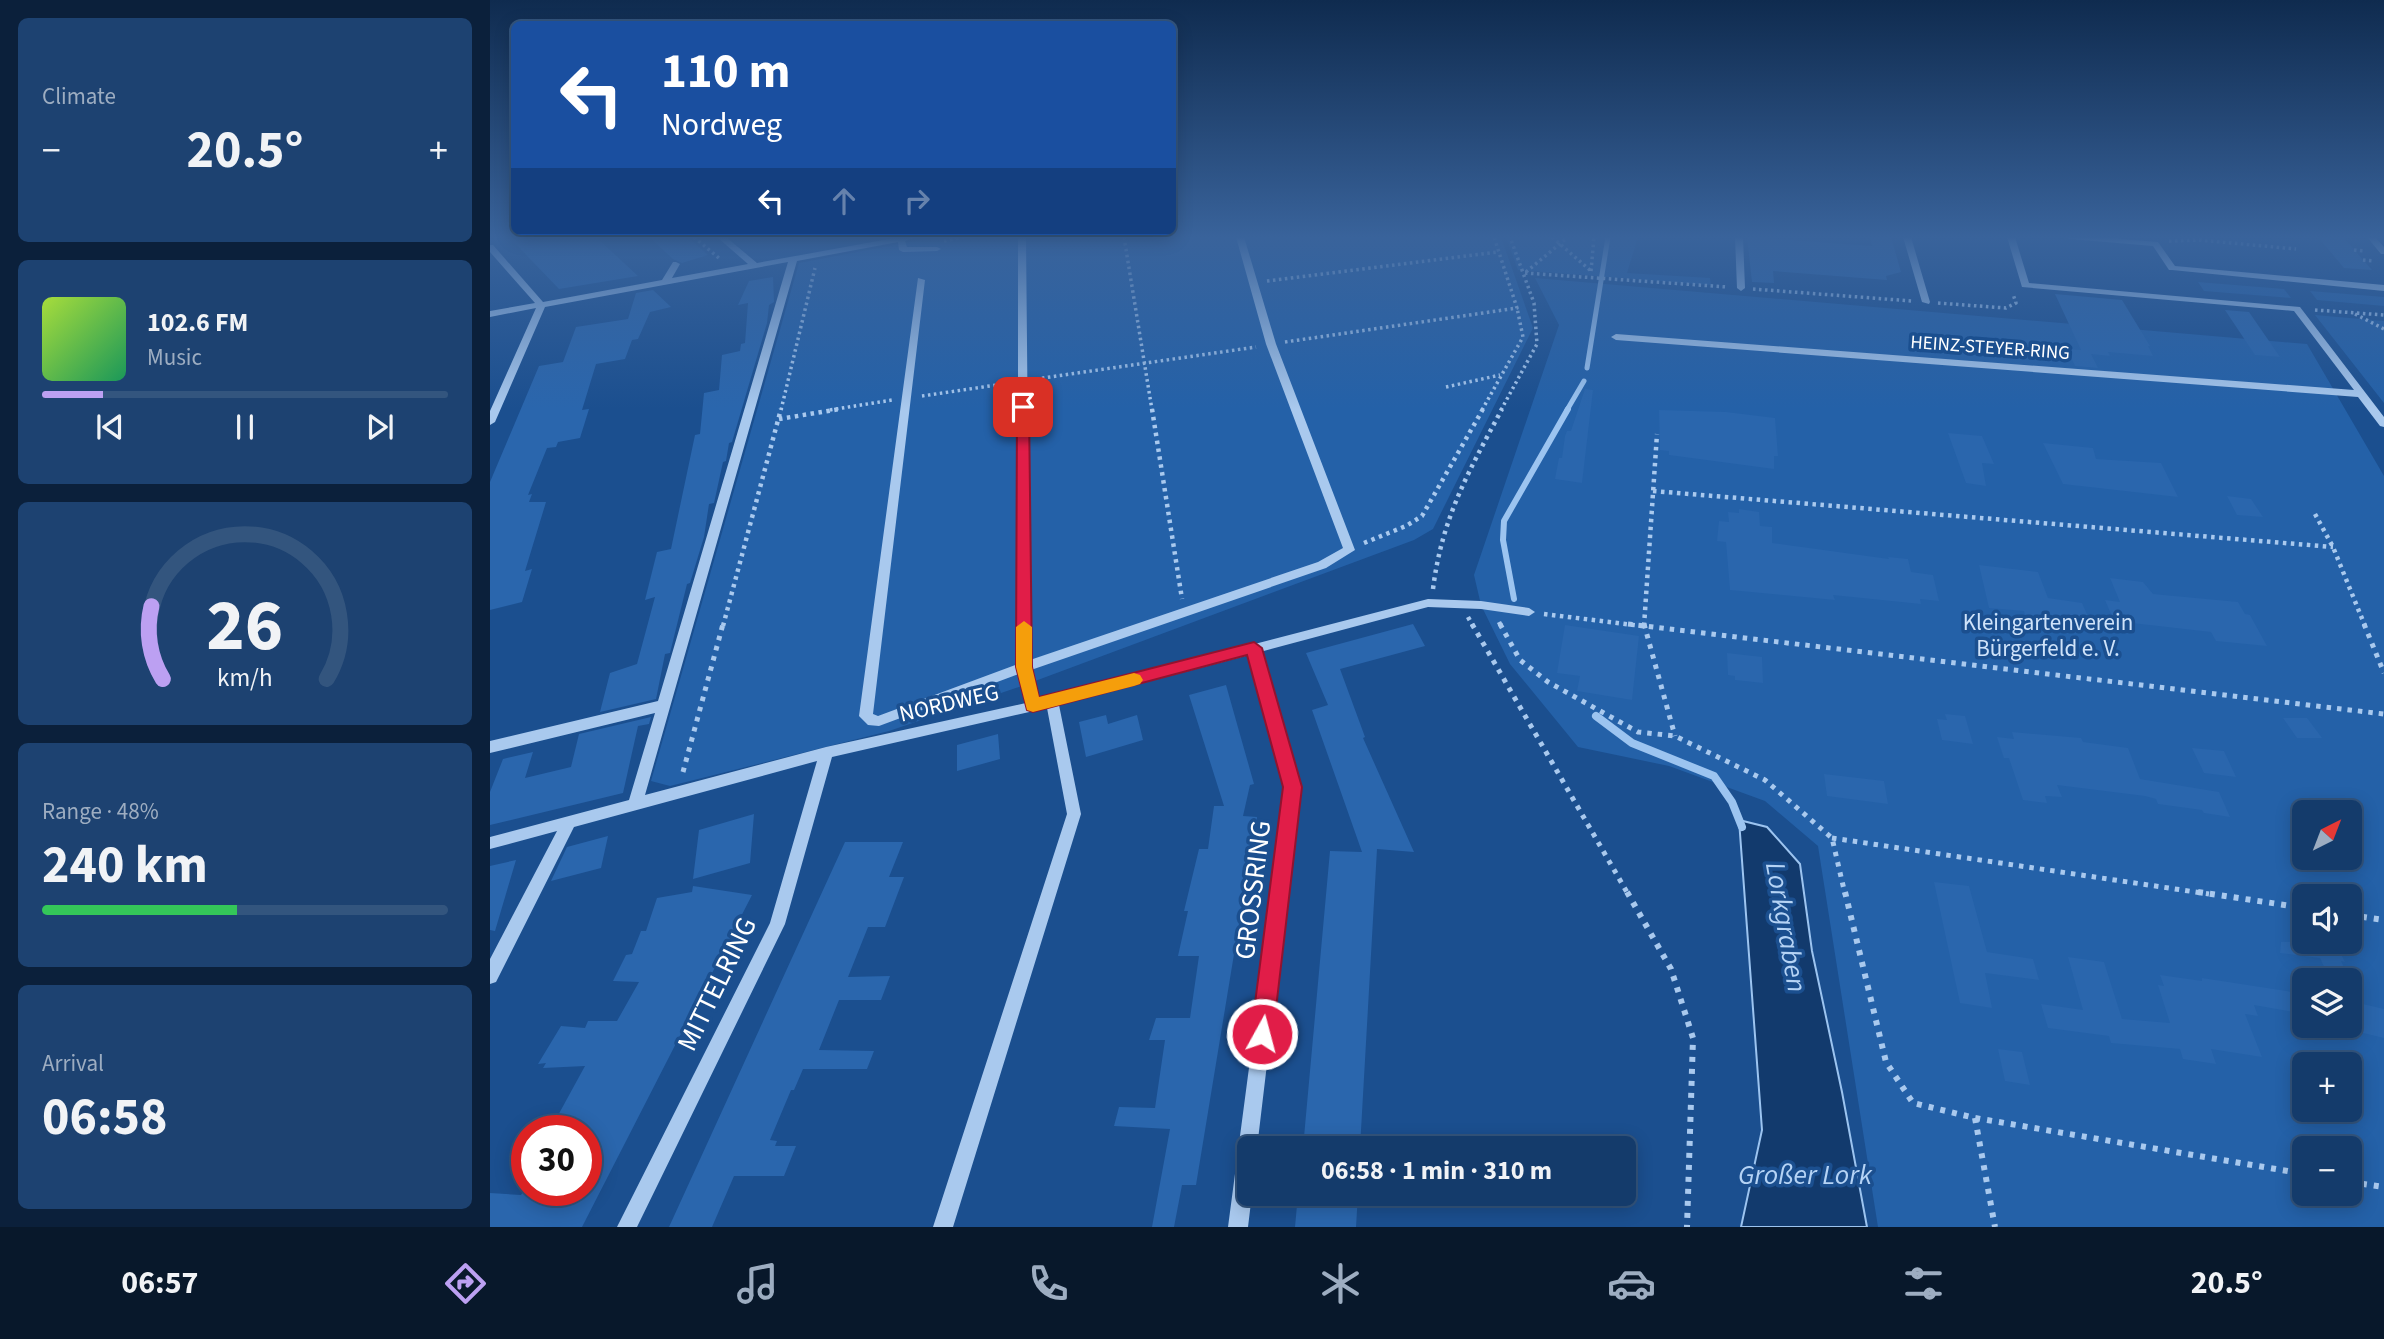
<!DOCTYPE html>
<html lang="en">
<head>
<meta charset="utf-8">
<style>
  body { margin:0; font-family:"Source Sans 3",sans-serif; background:#1d4271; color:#f1f3f6; height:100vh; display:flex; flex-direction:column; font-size:26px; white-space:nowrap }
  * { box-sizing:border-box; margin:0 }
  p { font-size:23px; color:#9dadc1 }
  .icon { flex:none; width:38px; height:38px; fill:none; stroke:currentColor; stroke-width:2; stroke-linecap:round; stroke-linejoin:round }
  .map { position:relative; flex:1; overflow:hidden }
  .details { display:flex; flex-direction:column; gap:18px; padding:18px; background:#0b203b; width:490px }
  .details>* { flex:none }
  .hud { position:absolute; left:21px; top:21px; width:665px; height:214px; border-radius:10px; box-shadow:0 4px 18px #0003,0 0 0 2px #33557e; background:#1a4fa0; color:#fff; overflow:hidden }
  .needle { width:46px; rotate:42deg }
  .controls { position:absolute; left:1802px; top:800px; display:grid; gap:14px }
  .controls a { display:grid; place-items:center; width:70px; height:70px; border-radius:10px; background:#143b6b; box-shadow:0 4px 18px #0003,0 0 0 2px #33557e; font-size:35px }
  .speed { position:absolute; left:21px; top:1115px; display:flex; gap:14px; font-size:35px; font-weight:700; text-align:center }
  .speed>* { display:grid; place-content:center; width:91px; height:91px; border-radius:50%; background:#143b6b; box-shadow:0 4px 18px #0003,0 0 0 2px #33557e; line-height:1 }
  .speed .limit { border:10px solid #d22; background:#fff; color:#111 }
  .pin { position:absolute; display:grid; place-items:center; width:60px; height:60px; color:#fff; margin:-30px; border-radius:14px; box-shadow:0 4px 10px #0006 }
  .me { position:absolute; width:77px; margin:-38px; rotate:7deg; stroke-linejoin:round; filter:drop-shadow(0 0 5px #0008) }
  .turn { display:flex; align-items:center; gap:24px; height:147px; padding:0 35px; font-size:32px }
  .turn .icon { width:91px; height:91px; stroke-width:2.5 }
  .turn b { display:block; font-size:49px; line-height:60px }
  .lanes { display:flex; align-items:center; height:66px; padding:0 35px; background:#0003; justify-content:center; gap:35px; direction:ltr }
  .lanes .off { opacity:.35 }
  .big { font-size:52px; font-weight:700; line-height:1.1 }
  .details .widget { flex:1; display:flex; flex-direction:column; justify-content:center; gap:10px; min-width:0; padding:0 24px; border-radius:10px; background:#1d4271 }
  .details .dial { align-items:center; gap:0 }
  .dial svg { height:182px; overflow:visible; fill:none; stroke:#33557e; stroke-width:7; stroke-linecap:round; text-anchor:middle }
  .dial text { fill:#f1f3f6; stroke:none }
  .song { display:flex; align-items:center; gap:21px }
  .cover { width:84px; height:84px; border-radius:10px; background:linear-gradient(135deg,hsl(80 70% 55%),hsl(150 70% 35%)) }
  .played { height:7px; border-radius:4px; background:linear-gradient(90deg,#bca0f2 15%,#33557e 15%) }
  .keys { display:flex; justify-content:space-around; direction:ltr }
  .heat { display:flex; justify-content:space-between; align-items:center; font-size:38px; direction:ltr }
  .charge { height:10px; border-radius:5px; background:linear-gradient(90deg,#34c759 48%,#33557e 0) }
  .trip { position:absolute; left:747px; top:1136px; width:399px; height:70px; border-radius:10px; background:#143b6b; box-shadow:0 4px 18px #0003,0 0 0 2px #33557e; font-weight:700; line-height:70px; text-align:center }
  .menu { display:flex; height:112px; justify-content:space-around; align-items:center; background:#08182b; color:#9dadc1 }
  .menu .icon { width:49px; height:49px }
  .menu .current { color:#bca0f2 }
  .menu b { font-size:32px; color:#f1f3f6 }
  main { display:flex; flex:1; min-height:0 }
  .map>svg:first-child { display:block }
</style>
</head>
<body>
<main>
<section class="details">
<div class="widget"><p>Climate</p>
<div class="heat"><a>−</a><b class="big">20.5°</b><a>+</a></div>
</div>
<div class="widget">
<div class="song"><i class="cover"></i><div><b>102.6 FM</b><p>Music</p></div></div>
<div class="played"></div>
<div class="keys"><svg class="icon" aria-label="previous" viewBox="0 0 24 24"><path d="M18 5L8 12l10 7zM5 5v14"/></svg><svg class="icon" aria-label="pause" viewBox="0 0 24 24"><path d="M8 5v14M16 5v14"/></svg><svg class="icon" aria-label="next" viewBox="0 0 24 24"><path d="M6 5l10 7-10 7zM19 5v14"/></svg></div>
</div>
<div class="widget dial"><svg viewBox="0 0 100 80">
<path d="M14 69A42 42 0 1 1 86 69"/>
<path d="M14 69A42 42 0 0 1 9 37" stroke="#bca0f2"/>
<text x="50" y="56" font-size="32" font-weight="700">26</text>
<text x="50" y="72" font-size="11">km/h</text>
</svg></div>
<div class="widget"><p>Range · 48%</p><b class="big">240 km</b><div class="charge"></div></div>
<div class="widget"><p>Arrival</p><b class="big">06:58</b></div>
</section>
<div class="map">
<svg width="1894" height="1227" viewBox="0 0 1894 1227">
  <rect width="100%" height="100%" fill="#1b4f8f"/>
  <path fill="#2461a8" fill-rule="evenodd" d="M 447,237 L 1011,237 L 1043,328 L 943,529 L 924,540 L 529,687 L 399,731 L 180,786 L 161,781 L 309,263 Z
    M 1016,237 L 1148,237 L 1137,273 L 1220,278 L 1221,285 L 1028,270 Z
    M 1045,278 L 1817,344 L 1894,476 L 1894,1227 L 1388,1227 L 1328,846 L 1275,801 L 1179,766 L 1088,747 L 1020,664 L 991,605 L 984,575 L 1069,325 ZM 1815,812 L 1860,812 L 1860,858 L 1815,858 ZM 1815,896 L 1860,896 L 1860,942 L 1815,942 ZM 1815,980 L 1860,980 L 1860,1026 L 1815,1026 ZM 1815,1064 L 1860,1064 L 1860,1110 L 1815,1110 ZM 1815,1148 L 1860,1148 L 1860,1194 L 1815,1194 Z
    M 1708,282 L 1794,289 L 1801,298 L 1714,291 Z
    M 1820,291 L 1894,297 L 1894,306 L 1827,300 Z
    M 1825,315 L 1894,321 L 1894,403 Z"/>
  <path fill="#123a6d" stroke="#9cc4f0" stroke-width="2" d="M 1249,820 L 1277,827 L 1310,864 L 1322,951 L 1352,1092 L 1377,1227 L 1251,1227 L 1272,1130 Z"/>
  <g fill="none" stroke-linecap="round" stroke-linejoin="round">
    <path stroke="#9cc4f0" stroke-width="5" d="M 1097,368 L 1118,237
      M 1077,410 L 1094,381"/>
    <path stroke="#9cc4f0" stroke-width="6" d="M 1024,599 L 1013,540 L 1014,521 L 1078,409"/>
    <path stroke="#9cc4f0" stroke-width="8" d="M 1106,716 L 1142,743 L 1224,776 L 1242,802 L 1252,827"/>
  </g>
  <path fill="#2a66ad" d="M 19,237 L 106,237 L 148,276 L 69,289 Z
    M 159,237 L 198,237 L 218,255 L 192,263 L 183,259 Z
    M 1257,237 L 1382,246 L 1380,237 L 1401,237 L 1411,272 L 1396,276 L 1397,280 L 1283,271 L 1284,283 L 1262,282 Z
    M 1828,237 L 1853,237 L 1882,270 L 1854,268 Z
    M 283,277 L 284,302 L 279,305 L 277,323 L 242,442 L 239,443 L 236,461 L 233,462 L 224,503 L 219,504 L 214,537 L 200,583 L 197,584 L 180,653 L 175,654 L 166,699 L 110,712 L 120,673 L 147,664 L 165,597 L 155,600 L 167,552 L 181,549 L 205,435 L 210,434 L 214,393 L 229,390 L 232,355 L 250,351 L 251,344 L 255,343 L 258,303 L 248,305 L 259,281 Z
    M 163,290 L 181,307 L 160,312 L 148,339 L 142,340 L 135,359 L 106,364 L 92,410 L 99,409 L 90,438 L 68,442 L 66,447 L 57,448 L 38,495 L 42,494 L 39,502 L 56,502 L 35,571 L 42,569 L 32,602 L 0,610 L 0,482 L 49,366 L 73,362 L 86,327 L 138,319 L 146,293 Z
    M 1565,294 L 1632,300 L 1660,346 L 1658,346 L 1663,356 L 1618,352 L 1620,356 L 1601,354 L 1608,368 L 1585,366 L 1577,349 L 1591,350 Z
    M 1735,310 L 1759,312 L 1790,357 L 1765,355 Z
    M 1095,389 L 1103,390 L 1092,483 L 1065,479 L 1069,458 L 1072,458 L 1075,436 L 1077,431 L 1081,431 Z
    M 1169,410 L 1236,412 L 1285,418 L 1288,456 L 1284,456 L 1284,469 L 1179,455 L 1179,451 L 1170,450 Z
    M 1458,433 L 1492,436 L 1504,464 L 1492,463 L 1496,486 L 1476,483 Z
    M 1553,443 L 1603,448 L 1606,459 L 1671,463 L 1688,497 L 1573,484 Z
    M 1737,496 L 1761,499 L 1773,517 L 1747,515 Z
    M 1249,509 L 1269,512 L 1270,526 L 1282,527 L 1282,543 L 1399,559 L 1398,557 L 1418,559 L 1421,572 L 1443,575 L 1449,601 L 1430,599 L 1431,604 L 1343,595 L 1345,600 L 1240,590 L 1236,542 L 1227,541 L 1229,521 L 1239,522 L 1238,512 L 1249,513 Z
    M 1489,565 L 1548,572 L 1558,598 L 1592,603 L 1600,621 L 1535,615 L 1534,611 L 1499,608 Z
    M 1620,578 L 1653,582 L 1663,594 L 1748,602 L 1755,614 L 1760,615 L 1777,646 L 1726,641 L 1721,632 L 1624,621 L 1615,600 L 1630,602 Z
    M 923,624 L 935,646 L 850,669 L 875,737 L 873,738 L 924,852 L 887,849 L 870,1148 L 813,1148 L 840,851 L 872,852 L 822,710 L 838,705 L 816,653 Z
    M 1075,625 L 1149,636 L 1142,700 L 1087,691 L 1090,676 L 1067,673 Z
    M 1237,653 L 1272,657 L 1273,683 L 1245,680 L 1245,676 L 1238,675 Z
    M 736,685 L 764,784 L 760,785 L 753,816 L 767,817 L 762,863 L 759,863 L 706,1185 L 692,1185 L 684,1227 L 662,1227 L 680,1129 L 624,1126 L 629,1107 L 665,1108 L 675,1040 L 659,1040 L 666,1018 L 700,1018 L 709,956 L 688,956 L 698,911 L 694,911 L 709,849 L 718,849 L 724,806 L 734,806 L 699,695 Z
    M 1455,714 L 1475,716 L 1483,744 L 1452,740 L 1447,719 L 1457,720 Z
    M 616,715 L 618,724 L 647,715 L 653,740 L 596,757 L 589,722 Z
    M 161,717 L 159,724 L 148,726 L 133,793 L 0,825 L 0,792 L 13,759 L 43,752 L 35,778 L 81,767 L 89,734 Z
    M 1793,718 L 1817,718 L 1832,738 L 1807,738 Z
    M 1522,732 L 1591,738 L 1593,742 L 1638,748 L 1650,779 L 1729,792 L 1740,817 L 1714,813 L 1712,810 L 1668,804 L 1666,799 L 1655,796 L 1567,785 L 1572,797 L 1555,796 L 1557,803 L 1533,800 L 1519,758 L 1514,758 L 1507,737 L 1524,739 Z
    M 508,734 L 510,759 L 467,771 L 467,745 Z
    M 1702,748 L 1734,751 L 1746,777 L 1714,773 Z
    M 1334,774 L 1394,781 L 1398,804 L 1337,796 Z
    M 264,814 L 260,863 L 203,879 L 209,830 Z
    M 118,836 L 111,868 L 61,881 L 77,847 Z
    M 355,842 L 413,842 L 399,877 L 414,877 L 395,927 L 378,927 L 358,977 L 400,976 L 391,1000 L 349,1000 L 329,1050 L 384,1051 L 377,1069 L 313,1069 L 304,1090 L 301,1090 L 280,1140 L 287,1141 L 285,1146 L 306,1146 L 294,1176 L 244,1176 L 222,1227 L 179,1227 Z
    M 26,860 L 5,931 L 0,930 L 0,866 Z
    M 1444,882 L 1479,886 L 1497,952 L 1543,959 L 1549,980 L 1495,973 L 1502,1008 L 1470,1003 Z
    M 203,886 L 262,895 L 92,1227 L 0,1227 L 0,1193 L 31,1195 L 34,1190 L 96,1190 L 96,1130 L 60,1130 L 95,1066 L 53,1068 L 56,1063 L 48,1064 L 71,1026 L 95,1028 L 98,1021 L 127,1021 L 149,982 L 123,981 L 136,955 L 142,954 L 151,931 L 156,931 L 167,898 L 202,892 Z
    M 1791,942 L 1845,942 L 1855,962 L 1851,961 L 1860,980 L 1840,980 L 1830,958 L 1790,953 Z
    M 1578,957 L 1614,962 L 1632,1019 L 1680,1023 L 1668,985 L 1674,986 L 1670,975 L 1712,981 L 1712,978 L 1815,994 L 1815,1014 L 1764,1005 L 1768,1016 L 1755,1014 L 1772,1057 L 1721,1049 L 1726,1064 L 1693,1059 L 1690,1049 L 1621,1043 L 1619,1036 L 1558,1028 L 1551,1004 L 1593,1010 Z
    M 1860,1001 L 1894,1009 L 1894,1038 L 1869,1032 Z
    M 1508,1049 L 1532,1052 L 1540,1085 L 1515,1081 Z
    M 808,1194 L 868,1194 L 866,1227 L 805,1227 Z"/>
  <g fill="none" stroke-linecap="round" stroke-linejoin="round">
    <path stroke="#a9c9ee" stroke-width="3.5" stroke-dasharray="2.5 3.5" stroke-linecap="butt" d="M 204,237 L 230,259
      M 634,237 L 662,410
      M 1062,237 L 1101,271
      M 454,241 L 473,237
      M 1679,241 L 1710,240 L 1806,249
      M 1864,250 L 1876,251
      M 1873,260 L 1884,261
      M 1101,271 L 1104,237
      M 1036,272 L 1078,237
      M 1035,273 L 1237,287
      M 777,281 L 1008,252
      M 1263,289 L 1422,301
      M 1448,303 L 1516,308 L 1526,303 L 1523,294
      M 1825,310 L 1894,315
      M 1865,314 L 1894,329
      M 795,342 L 1027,308 L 1004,237
      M 546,379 L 766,347
      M 956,387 L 1010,375
      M 432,396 L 520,383
      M 291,410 L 325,268
      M 340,410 L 402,400
      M 992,410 L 1033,337 L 1027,308
      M 1011,410 L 1047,344 L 1044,303 L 1020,237"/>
    <path stroke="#a9c9ee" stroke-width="4.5" stroke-dasharray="3.5 4.5" stroke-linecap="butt" d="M 662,409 L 692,599
      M 289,419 L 350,409
      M 1163,491 L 1843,547
      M 1825,514 L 1843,547 L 1875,626
      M 874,543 L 916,526 L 932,516 L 993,409
      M 943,589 C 952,517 979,471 1012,409
      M 1054,614 L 1152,626
      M 978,617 L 983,626
      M 1009,622 L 1011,626
      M 233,626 L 291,409
      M 1154,626 L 1167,434"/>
    <path stroke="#a9c9ee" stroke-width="5" stroke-dasharray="4.5 6" stroke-linecap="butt" d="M 982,624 L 1138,894
      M 1010,624 L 1030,660 L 1058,682 L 1148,732 L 1185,736 L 1275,780 L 1342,838 L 1355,894
      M 1138,624 L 1894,714
      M 1154,624 L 1185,736
      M 1874,624 L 1894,673
      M 193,772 L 233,624
      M 1342,838 L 1719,894"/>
    <path stroke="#a9c9ee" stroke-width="6" stroke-dasharray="5 7" stroke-linecap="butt" d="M 1137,892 L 1181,969 L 1203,1038 L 1197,1227
      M 1355,892 L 1396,1062 L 1423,1103 L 1485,1118 L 1815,1174
      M 1708,892 L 1815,908
      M 1860,915 L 1894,920
      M 1485,1118 L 1505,1227
      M 1860,1182 L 1894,1187"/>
    <path fill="#a9c9ee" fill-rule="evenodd" d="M 227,237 L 236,237 L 267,263 L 410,237 L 426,237 L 415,241 L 417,247 L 447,247 L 451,249 L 447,251 L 413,252 L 409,250 L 408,242 L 307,261 L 155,795 L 336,747 L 536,703 L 529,674 L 389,726 L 378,725 L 369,716 L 428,278 L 435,280 L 383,714 L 388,716 L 528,664 L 528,237 L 536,237 L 540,660 L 828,562 L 853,548 L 776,344 L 746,237 L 754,237 L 786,344 L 865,550 L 836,568 L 541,670 L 548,700 L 938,599 L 991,601 L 1039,608 L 1045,612 L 1039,616 L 991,609 L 938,607 L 770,652 L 810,787 L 767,1148 L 760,1148 L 760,1194 L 762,1194 L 758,1227 L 738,1227 L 796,787 L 759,655 L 569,705 L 591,814 L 463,1227 L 443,1227 L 577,814 L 557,708 L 342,757 L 295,924 L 147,1227 L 127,1227 L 280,923 L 327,761 L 84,827 L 6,982 L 0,984 L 0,959 L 67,831 L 0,849 L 0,837 L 139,800 L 165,713 L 0,753 L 0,741 L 168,701 L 298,262 L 55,307 L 5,422 L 0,425 L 0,411 L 46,308 L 0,317 L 0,311 L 45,303 L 0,252 L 0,245 L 3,245 L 53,302 L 172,280 L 183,262 L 186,262 L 190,264 L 182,278 L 258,264 Z
      M 1245,237 L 1253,237 L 1255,288 L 1251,291 L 1247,288 Z
      M 1413,237 L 1421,237 L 1440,302 L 1439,304 L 1432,302 Z
      M 1517,237 L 1525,237 L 1539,283 L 1810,307 L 1894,417 L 1894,427 L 1890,426 L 1868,397 L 1126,340 L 1121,337 L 1126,334 L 1864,390 L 1804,311 L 1532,287 Z
      M 1576,237 L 1607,237 L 1668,242 L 1685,266 L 1894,285 L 1894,291 L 1682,270 L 1679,270 L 1663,246 L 1580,239 Z
      M 1877,237 L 1885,237 L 1894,247 L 1894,254 L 1891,254 Z"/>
  </g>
  <linearGradient id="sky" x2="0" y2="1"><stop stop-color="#0f2b4f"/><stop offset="0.58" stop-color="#39639b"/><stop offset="1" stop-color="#39639b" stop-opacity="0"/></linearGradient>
  <rect width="1894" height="409" fill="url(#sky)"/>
  <path fill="#e11d48" stroke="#92132f" stroke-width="2" d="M 533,403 L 539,407 L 542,667 L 549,697 L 764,642 L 772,648 L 812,787 L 783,1034 L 780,1042 L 772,1045 L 764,1042 L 761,1034 L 793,787 L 757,655 L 543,712 L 537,710 L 526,667 L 527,407 Z"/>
  <path fill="#f59e0b" d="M 534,621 L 542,627 L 542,667 L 549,697 L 644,673 L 650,675 L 653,680 L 650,684 L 644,686 L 543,712 L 537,710 L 526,667 L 526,627 Z"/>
  <g text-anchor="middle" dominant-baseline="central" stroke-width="7" stroke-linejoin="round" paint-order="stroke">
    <g font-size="19" fill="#fff" stroke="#1b4f8f">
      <text transform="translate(1500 348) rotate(4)">HEINZ-STEYER-RING</text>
    </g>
    <g font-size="23" fill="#cfe3fa" stroke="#1b4f8f">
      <text x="1558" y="622">Kleingartenverein<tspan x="1558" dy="26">Bürgerfeld e. V.</tspan></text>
    </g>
    <g font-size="23" fill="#fff" stroke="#1b4f8f">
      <text transform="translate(459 703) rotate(-13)">NORDWEG</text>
    </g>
    <g font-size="28" fill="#fff" stroke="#1b4f8f">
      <text transform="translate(763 890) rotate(-83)">GROSSRING</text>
      <text transform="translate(227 984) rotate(-64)">MITTELRING</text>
    </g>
    <g font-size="28" font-style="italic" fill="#b5d3f5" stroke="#1b4f8f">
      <text transform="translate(1296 927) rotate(80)">Lorkgraben</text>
      <text x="1315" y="1175">Großer Lork</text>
    </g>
  </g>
</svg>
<div class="controls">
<a><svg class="needle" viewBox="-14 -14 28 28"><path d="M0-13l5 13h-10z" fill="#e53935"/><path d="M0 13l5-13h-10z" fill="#9dadc1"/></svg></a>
<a><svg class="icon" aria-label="sound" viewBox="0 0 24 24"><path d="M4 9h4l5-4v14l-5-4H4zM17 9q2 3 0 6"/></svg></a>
<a><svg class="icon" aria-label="layers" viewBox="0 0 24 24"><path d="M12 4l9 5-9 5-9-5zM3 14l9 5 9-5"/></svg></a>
<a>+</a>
<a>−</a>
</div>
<div class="speed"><div class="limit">30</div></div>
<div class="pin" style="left:533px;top:407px;background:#d93025"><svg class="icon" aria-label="arrive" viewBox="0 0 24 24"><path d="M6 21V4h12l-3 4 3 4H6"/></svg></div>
<svg class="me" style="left:772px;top:1034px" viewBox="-20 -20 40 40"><circle r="17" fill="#e11d48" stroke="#fff" stroke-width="3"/><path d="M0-11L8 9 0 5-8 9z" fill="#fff"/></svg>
<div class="trip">06:58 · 1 min · 310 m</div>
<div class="hud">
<div class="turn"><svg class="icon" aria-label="left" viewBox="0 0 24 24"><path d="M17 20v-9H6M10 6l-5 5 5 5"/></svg><div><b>110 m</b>Nordweg</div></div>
<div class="lanes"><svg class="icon" aria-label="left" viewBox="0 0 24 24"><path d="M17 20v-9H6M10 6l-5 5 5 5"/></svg><svg class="icon off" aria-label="ahead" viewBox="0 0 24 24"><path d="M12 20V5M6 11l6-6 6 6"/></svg><svg class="icon off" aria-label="right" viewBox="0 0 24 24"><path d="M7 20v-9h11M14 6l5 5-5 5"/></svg></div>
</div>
</div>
</main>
<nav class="menu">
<b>06:57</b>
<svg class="icon current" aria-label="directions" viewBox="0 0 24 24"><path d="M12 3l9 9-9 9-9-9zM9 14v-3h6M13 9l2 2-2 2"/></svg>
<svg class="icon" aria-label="music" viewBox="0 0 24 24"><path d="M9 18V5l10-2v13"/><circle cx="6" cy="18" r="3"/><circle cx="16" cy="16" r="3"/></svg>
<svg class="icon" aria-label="phone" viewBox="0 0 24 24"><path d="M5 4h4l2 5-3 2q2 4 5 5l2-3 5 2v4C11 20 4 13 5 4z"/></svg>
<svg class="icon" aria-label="climate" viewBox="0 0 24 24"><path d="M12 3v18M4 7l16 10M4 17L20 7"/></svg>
<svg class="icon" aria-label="car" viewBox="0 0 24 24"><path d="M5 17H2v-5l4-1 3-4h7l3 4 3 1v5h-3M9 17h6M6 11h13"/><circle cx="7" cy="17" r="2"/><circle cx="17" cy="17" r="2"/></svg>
<svg class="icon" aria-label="filters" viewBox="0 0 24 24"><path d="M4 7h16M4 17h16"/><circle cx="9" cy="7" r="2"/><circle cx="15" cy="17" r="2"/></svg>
<b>20.5°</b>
</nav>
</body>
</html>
